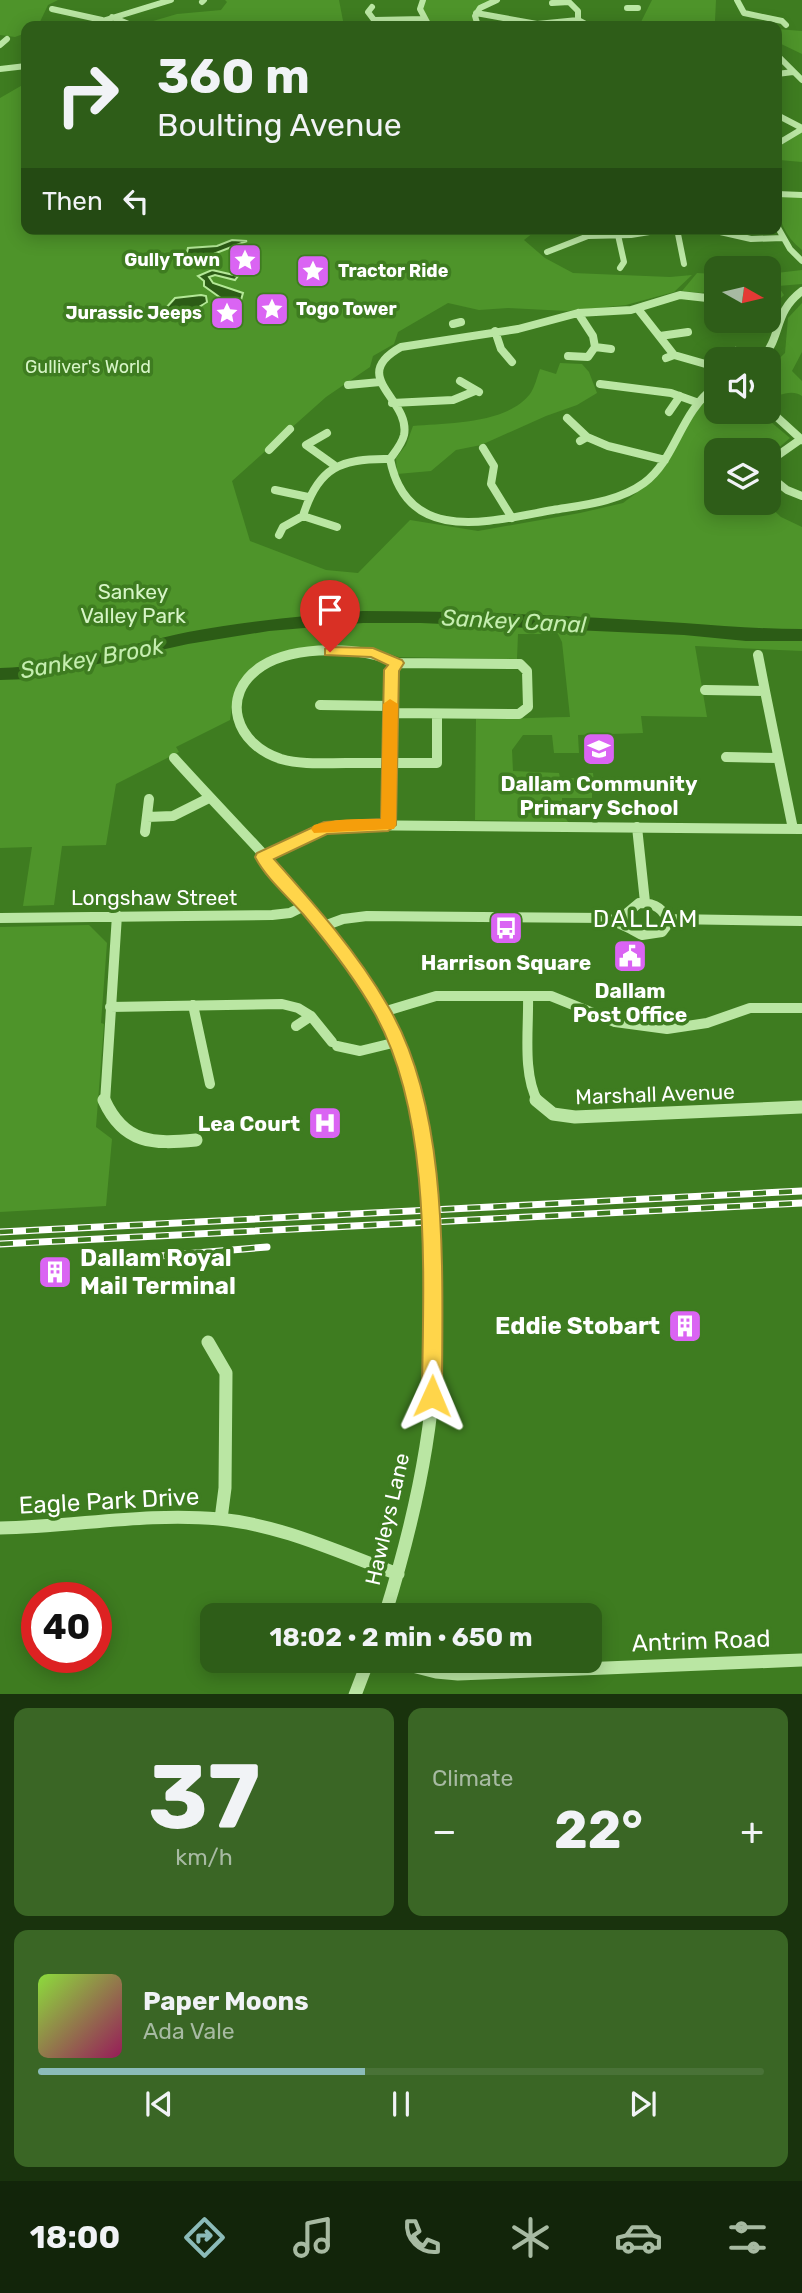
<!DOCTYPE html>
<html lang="en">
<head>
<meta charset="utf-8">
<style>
  body { margin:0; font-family:Rubik,sans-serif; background:#3a6625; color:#f1f3f6; height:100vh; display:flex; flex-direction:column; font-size:26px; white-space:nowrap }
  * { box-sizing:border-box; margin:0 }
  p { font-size:23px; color:#a7baa2 }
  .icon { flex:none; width:38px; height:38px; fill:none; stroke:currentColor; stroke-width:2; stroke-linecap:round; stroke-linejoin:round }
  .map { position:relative; height:1694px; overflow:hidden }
  .details { display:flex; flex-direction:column; gap:14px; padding:14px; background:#19330d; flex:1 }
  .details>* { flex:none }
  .guide { position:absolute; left:21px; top:21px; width:761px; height:214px; border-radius:14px; box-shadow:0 4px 18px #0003; background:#2e5d18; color:#f1f3f6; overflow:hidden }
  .needle { width:46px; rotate:98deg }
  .fabs { position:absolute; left:704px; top:256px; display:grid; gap:14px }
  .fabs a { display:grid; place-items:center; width:77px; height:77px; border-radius:14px; background:#2e5d18; box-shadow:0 4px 18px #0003; font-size:35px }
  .speed { position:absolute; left:21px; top:1582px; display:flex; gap:14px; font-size:35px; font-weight:700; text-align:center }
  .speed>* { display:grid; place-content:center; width:91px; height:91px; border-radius:50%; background:#2e5d18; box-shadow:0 4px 18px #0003; line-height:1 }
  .speed .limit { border:10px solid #d22; background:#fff; color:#111 }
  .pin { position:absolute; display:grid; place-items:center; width:60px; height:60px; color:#fff; margin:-72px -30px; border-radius:50% 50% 50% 0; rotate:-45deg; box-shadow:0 0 7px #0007 }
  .pin .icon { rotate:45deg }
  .me { position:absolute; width:77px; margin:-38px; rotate:1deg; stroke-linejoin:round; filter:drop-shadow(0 0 5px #0008) }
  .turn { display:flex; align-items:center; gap:24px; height:147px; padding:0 21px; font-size:32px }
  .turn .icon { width:91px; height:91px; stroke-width:2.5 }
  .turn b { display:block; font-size:49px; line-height:60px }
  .then { display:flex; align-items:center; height:66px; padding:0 21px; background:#0003; gap:14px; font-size:26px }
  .big { font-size:52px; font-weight:700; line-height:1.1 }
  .details .widget { flex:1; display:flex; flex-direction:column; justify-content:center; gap:10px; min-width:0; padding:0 24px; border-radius:14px; background:#3a6625 }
  .details .dial { align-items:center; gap:0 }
  .dial b { font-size:91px; line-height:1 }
  .song { display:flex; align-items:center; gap:21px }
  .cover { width:84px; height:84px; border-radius:10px; background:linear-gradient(135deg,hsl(90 70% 55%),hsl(330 70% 35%)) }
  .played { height:7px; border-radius:4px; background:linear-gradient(90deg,#8bbbb9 45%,#497237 45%) }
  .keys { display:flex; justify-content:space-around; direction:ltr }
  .heat { display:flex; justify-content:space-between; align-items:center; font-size:38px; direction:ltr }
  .details .tiles { flex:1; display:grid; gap:14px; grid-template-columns:1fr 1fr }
  .widget:last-child { grid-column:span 2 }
  .trip { position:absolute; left:200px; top:1603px; width:402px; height:70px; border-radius:14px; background:#2e5d18; box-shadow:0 4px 18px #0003; font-weight:700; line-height:70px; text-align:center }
  .dock { display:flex; height:112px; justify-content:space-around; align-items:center; background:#12250a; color:#a7baa2 }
  .dock .icon { width:49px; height:49px }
  .dock .on { color:#8bbbb9 }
  .dock b { font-size:32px; color:#f1f3f6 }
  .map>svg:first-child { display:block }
</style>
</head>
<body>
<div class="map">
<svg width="802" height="1695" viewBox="0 0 802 1695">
  <rect width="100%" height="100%" fill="#3e7c20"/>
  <path fill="#4e942a" d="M 0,0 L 58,0 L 48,5 L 38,26 L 26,26 L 26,33 L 15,37 L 0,35 Z
    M 225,0 L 339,0 L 344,26 L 136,26 L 177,14 L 221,10 L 227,2 Z
    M 423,0 L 496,0 L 478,9 L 477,26 L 429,26 L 420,5 Z
    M 652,0 L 716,0 L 715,21 L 741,26 L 639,26 Z
    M 777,29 L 802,31 L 802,54 L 777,42 Z
    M 26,83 L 26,229 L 538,229 L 524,240 L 545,258 L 573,273 L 670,277 L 692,275 L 674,292 L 626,305 L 567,311 L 508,308 L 479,310 L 448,303 L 398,332 L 394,344 L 373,356 L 370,367 L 326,397 L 232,481 L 250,541 L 326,570 L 358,573 L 410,520 L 478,531 L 580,513 L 623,503 L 656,478 L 674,441 L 696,409 L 716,394 L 716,411 L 758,411 L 790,438 L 768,457 L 768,450 L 716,450 L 716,502 L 768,502 L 768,483 L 770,507 L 781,517 L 802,527 L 802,651 L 695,646 L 707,717 L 641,716 L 643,733 L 578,735 L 579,753 L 554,753 L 552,735 L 523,735 L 512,750 L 513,771 L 559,773 L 560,778 L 586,778 L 586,773 L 593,773 L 595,793 L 592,793 L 592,798 L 562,798 L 563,814 L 568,822 L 475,820 L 476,719 C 508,720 538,717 570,717 L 562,642 L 558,634 L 518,634 L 517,659 L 399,657 L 370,648 L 308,650 L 283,654 L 234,694 L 230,720 L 176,747 L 179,752 L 116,784 L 106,845 L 62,846 L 54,905 L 23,906 L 32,847 L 0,848 L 0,98 Z
    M 802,129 L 802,162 L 779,160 L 777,144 Z
    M 777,197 L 802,197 L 802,250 C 785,237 777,218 777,197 Z
    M 802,270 L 802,284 L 778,286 L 784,295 L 775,304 L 768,301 L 768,274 Z
    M 697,273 L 716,274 L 716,286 L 702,293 L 682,291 Z
    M 802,303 L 802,352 L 792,371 L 802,381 L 802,396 C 792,389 778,395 768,400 L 768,369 L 785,353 L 788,318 Z
    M 560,363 L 582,364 L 589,372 L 597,393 L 577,405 L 546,416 L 481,445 L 456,450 L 431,471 L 397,474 L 396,458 L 406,445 L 413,426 C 447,423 507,424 530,394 C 535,387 537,377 540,369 L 556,374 Z
    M 89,925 L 107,943 L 101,1023 L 104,1024 L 96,1127 L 112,1139 L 106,1206 L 0,1212 L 0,927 Z"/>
  <path fill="#2c5c16" stroke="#b4e897" stroke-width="2" d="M 232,240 L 247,241 L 211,255 L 186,257 L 188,248 L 217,246 Z
    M 212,270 L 238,276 L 235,280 L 215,275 L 209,277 L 213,283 L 243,293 L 241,300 L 225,301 L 204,286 L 204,281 L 198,276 Z
    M 201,295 L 206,296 L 207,302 C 194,310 183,321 166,313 L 165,309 L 175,298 Z"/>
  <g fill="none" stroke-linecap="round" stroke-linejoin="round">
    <path fill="#2c5c16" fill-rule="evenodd" d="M 363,611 C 470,611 578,616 684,623 C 724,626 762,629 802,629 L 802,641 L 746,641 L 684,635 L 421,623 L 363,623 L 269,631 L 188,644 L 30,679 L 0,680 L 0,668 C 65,666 125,645 188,632 C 246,621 304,616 363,611 Z"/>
    <path stroke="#bae6a3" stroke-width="6" d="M 423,0 L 420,9 L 429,26
      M 737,0 L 744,13 L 782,21 L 786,25
      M 202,2 L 204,0
      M 552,3 L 569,2 L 578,11 L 578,20
      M 372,7 L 368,12 L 374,20 L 425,19
      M 627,8 L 638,8
      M 52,9 L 102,20
      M 476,13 L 537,24 L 536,26
      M 112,17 L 131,25
      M 537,24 L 578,20 L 589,26
      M 86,26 L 171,0
      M 478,26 L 475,16 L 480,8 L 497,0
      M 0,45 L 7,39
      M 777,55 L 802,80
      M 0,69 L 26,66
      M 777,74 L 793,72
      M 777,115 L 802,128
      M 777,144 L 802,129
      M 777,194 L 802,195
      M 777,226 L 790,249 L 802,261
      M 677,229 L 684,264
      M 707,229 L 751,239 L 783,238
      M 618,235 L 624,262 L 620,268
      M 547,252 L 588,236 L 631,235 L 668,229"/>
    <path stroke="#bae6a3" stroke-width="8" d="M 716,299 L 680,295 L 631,310 L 578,313 L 518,329 L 401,347 C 347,377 411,399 404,435 C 402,444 395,452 390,459 C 407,546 490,521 553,510 C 583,505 618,502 644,483 C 677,458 679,413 716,386
      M 638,309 L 674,355
      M 453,324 L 461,322
      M 495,331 L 501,349 L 512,362
      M 660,336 L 688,332
      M 595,347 L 611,349
      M 568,356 L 588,357 L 595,347 L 593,336 L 578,313
      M 666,358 L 674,355 L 716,367
      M 732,359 L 736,351
      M 762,359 C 783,334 773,313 802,291
      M 460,381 L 479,392
      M 600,384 L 671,393 L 696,402
      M 348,385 L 380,382
      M 392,403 L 453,400 L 475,391
      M 768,409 L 802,440
      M 669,412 L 680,396
      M 567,418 L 587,437 L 580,441
      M 327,433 L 306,445 L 334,465
      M 587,437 L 608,446 L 665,460
      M 801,439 L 774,458 L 772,478 L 787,490 L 802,496
      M 483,448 L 494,466 L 491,484 L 512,518
      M 269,450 L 290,429
      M 275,490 L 308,497
      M 303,516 C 318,467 341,458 390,459
      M 279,535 L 283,527 L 303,516 L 337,527"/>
    <path stroke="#bae6a3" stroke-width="10" d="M 758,655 L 765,691
      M 397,663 C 363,646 295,645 262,666 C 218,695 236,745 281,759 C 302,765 324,763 346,763 C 376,763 407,763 437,763 L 437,714
      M 705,690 L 765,691 L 793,829
      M 320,705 L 390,706
      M 390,713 L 519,714 L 528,707 L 527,671 L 520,664 L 397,663
      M 726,757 L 778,758
      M 174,758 C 266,861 384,963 415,1102
      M 147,817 L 173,816 L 209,798
      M 389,825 L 392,670 L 397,663
      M 637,827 L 645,902
      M 145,832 L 149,799
      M 263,857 L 317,830 L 339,825 L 802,829
      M 639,903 C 654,903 665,908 668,924 L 662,932 L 642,935 L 631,929 L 627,913 Z
      M 0,918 L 272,915 L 290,913 L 306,905
      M 668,919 L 802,921
      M 324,926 L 343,919 L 367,916 L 607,918 L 631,929
      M 528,996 C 529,1028 522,1073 538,1102
      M 193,1005 L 210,1084
      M 110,1007 L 282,1004 L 298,1008 L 311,1016
      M 383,1012 L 436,996 L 551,996 L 615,1022 L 667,1029 L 707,1023 L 750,1008 L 802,1008
      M 296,1026 L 311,1016 L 332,1042
      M 337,1046 L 360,1051 L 397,1042
      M 105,1102 L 117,915"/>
    <path stroke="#bae6a3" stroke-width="13" d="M 104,1100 C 124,1144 153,1144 196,1140
      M 536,1100 L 553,1114 L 575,1117 L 802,1107
      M 208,1342 L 226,1373 L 225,1488 L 221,1519
      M 0,1528 C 73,1527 147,1512 219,1519 C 282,1525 340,1553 398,1574
      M 385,1615 C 409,1538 429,1457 434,1376 C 437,1326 433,1277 430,1227 C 427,1185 424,1142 415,1100
      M 393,1661 L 436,1672 L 458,1674 L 802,1660
      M 355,1695 L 368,1661"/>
    <g stroke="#fff" stroke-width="7">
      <path id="rail" d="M 0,1232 L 802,1191
        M 0,1244 L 802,1203
        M 112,1260 L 267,1247"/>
    </g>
    <use href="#rail" stroke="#3e7c20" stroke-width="4.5" stroke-dasharray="13" stroke-linecap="butt"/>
  </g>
  <path fill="#ffd54a" stroke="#a68a30" stroke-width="2" d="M 330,647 L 373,648 L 402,660 L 404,663 L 399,671 L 396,825 L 388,831 L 327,834 L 274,859 C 315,905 357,952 388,1006 C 451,1112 442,1276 442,1396 L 439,1404 L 432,1407 L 425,1404 L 422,1396 C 423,1280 433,1118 375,1014 C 355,978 329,945 303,914 C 287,896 266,878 255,857 L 257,853 L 324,822 L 381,819 L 384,670 L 388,665 L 371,657 L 325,655 L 325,649 Z"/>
  <path fill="#f59e0b" d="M 390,699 L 398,704 L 396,825 L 394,829 L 314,833 L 311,829 L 314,825 C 336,818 358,819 381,819 L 383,704 Z"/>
  <defs>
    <g id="sight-square" transform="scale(1.75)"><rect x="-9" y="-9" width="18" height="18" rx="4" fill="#da64f3" stroke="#3e7c20"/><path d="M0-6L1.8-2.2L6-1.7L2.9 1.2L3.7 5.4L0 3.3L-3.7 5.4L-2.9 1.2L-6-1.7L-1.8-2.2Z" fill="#fff"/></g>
    <g id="school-square" transform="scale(1.75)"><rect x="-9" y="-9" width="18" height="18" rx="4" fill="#da64f3" stroke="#3e7c20"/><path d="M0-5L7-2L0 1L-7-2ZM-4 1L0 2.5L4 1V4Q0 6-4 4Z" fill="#fff"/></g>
    <g id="bus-square" transform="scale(1.75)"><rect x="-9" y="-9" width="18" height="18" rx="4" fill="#da64f3" stroke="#3e7c20"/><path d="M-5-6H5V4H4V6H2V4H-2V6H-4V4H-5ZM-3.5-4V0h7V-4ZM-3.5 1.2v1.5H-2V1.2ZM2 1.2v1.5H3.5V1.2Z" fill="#fff"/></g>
    <g id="civic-square" transform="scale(1.75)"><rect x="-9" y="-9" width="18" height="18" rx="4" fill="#da64f3" stroke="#3e7c20"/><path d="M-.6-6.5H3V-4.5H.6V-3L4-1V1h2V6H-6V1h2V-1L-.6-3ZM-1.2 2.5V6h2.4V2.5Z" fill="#fff"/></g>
    <g id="hospital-square" transform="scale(1.75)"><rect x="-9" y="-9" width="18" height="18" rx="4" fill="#da64f3" stroke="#3e7c20"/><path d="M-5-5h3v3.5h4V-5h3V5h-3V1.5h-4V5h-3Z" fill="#fff"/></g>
    <g id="building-square" transform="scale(1.75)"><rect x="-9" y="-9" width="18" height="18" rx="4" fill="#da64f3" stroke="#3e7c20"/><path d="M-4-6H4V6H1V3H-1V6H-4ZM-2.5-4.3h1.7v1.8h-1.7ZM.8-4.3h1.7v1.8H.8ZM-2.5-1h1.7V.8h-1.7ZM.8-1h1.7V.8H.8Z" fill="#fff"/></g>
  </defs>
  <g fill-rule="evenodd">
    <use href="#sight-square" x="245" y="260"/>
    <use href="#sight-square" x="313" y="271"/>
    <use href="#sight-square" x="272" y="309"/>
    <use href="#sight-square" x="227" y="313"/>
    <use href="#school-square" x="599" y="749"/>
    <use href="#bus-square" x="506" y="928"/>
    <use href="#civic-square" x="630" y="956"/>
    <use href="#hospital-square" x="325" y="1123"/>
    <use href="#building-square" x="55" y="1272"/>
    <use href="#building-square" x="685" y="1326"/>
  </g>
  <g text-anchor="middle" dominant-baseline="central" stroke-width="7" stroke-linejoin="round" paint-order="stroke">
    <g font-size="18" font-weight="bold" fill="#fff" stroke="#3e7c20" text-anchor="end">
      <text x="220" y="260">Gully Town</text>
      <text x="338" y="271" text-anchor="start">Tractor Ride</text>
      <text x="296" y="309" text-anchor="start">Togo Tower</text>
      <text x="202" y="313">Jurassic Jeeps</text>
    </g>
    <g font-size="18" fill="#d7f5c7" stroke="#3e7c20">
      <text x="88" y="367">Gulliver's World</text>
    </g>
    <g font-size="21" fill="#d7f5c7" stroke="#3e7c20">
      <text x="133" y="591">Sankey<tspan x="133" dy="24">Valley Park</tspan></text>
    </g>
    <g font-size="21" font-weight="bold" fill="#fff" stroke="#3e7c20">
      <text x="599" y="783">Dallam Community<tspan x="599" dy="24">Primary School</tspan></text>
      <text x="506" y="962">Harrison Square</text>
      <text x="630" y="990">Dallam<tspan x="630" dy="24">Post Office</tspan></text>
      <text x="300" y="1123" text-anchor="end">Lea Court</text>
    </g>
    <g font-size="21" fill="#fff" stroke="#3e7c20">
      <text x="154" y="897">Longshaw Street</text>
      <text transform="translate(655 1094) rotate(-2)">Marshall Avenue</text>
      <text transform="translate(387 1519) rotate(-77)">Hawleys Lane</text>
    </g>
    <g font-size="23" font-style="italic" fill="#c5eeaf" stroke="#3e7c20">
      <text transform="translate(514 621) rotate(3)">Sankey Canal</text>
      <text transform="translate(92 658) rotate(-10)">Sankey Brook</text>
    </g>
    <g font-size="24" letter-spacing="2" fill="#fff" stroke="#3e7c20">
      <text x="646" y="919">DALLAM</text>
    </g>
    <g font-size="24" font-weight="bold" fill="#fff" stroke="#3e7c20" text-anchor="start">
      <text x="80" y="1258">Dallam Royal<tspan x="80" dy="28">Mail Terminal</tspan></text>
      <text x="660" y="1326" text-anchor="end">Eddie Stobart</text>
    </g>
    <g font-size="24" fill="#fff" stroke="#3e7c20">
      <text transform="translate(109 1501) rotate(-3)">Eagle Park Drive</text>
      <text transform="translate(701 1641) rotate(-2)">Antrim Road</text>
    </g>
  </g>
</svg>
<div class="fabs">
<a><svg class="needle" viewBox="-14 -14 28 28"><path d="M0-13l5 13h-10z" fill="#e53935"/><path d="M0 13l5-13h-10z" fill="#a7baa2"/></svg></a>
<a><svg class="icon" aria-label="sound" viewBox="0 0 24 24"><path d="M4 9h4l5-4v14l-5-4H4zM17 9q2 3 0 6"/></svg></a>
<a><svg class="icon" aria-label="layers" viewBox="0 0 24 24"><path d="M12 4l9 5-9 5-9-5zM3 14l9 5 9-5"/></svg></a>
</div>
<div class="speed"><div class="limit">40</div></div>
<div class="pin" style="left:330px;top:652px;background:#d93025"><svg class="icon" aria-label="arrive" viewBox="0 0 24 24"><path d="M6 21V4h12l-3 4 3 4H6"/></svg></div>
<svg class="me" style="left:432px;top:1396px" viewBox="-20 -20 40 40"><path d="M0-17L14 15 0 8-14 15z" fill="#ffd54a" stroke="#fff" stroke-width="4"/></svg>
<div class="trip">18:02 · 2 min · 650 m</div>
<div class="guide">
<div class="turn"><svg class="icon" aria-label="right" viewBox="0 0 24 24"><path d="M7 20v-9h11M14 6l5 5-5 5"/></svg><div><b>360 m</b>Boulting Avenue</div></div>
<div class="then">Then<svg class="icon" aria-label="left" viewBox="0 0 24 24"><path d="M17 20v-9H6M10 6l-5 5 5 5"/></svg></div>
</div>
</div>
<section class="details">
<div class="tiles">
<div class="widget dial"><b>37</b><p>km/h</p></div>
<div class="widget"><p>Climate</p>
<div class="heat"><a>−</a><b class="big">22°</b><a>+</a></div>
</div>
<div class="widget">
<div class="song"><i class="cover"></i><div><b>Paper Moons</b><p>Ada Vale</p></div></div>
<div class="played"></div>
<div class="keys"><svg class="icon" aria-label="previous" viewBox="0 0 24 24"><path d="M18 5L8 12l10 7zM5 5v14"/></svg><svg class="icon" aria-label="pause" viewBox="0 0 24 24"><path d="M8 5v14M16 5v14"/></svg><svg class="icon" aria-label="next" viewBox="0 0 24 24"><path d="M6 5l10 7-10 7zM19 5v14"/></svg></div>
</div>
</div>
</section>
<nav class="dock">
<b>18:00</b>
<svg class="icon on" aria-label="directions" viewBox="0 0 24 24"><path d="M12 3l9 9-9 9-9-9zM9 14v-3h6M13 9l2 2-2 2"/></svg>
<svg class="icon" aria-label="music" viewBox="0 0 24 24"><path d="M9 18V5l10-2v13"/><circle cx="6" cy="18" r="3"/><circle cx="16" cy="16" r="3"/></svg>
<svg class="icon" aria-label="phone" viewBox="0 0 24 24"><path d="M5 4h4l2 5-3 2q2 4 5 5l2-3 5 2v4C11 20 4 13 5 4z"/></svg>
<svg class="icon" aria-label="climate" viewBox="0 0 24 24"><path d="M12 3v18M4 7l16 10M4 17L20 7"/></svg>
<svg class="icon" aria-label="car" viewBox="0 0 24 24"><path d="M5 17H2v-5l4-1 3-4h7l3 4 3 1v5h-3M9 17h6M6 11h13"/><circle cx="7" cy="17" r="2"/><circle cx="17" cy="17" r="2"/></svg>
<svg class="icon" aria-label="filters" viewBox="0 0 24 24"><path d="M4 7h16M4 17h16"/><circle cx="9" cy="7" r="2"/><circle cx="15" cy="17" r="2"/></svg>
</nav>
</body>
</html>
